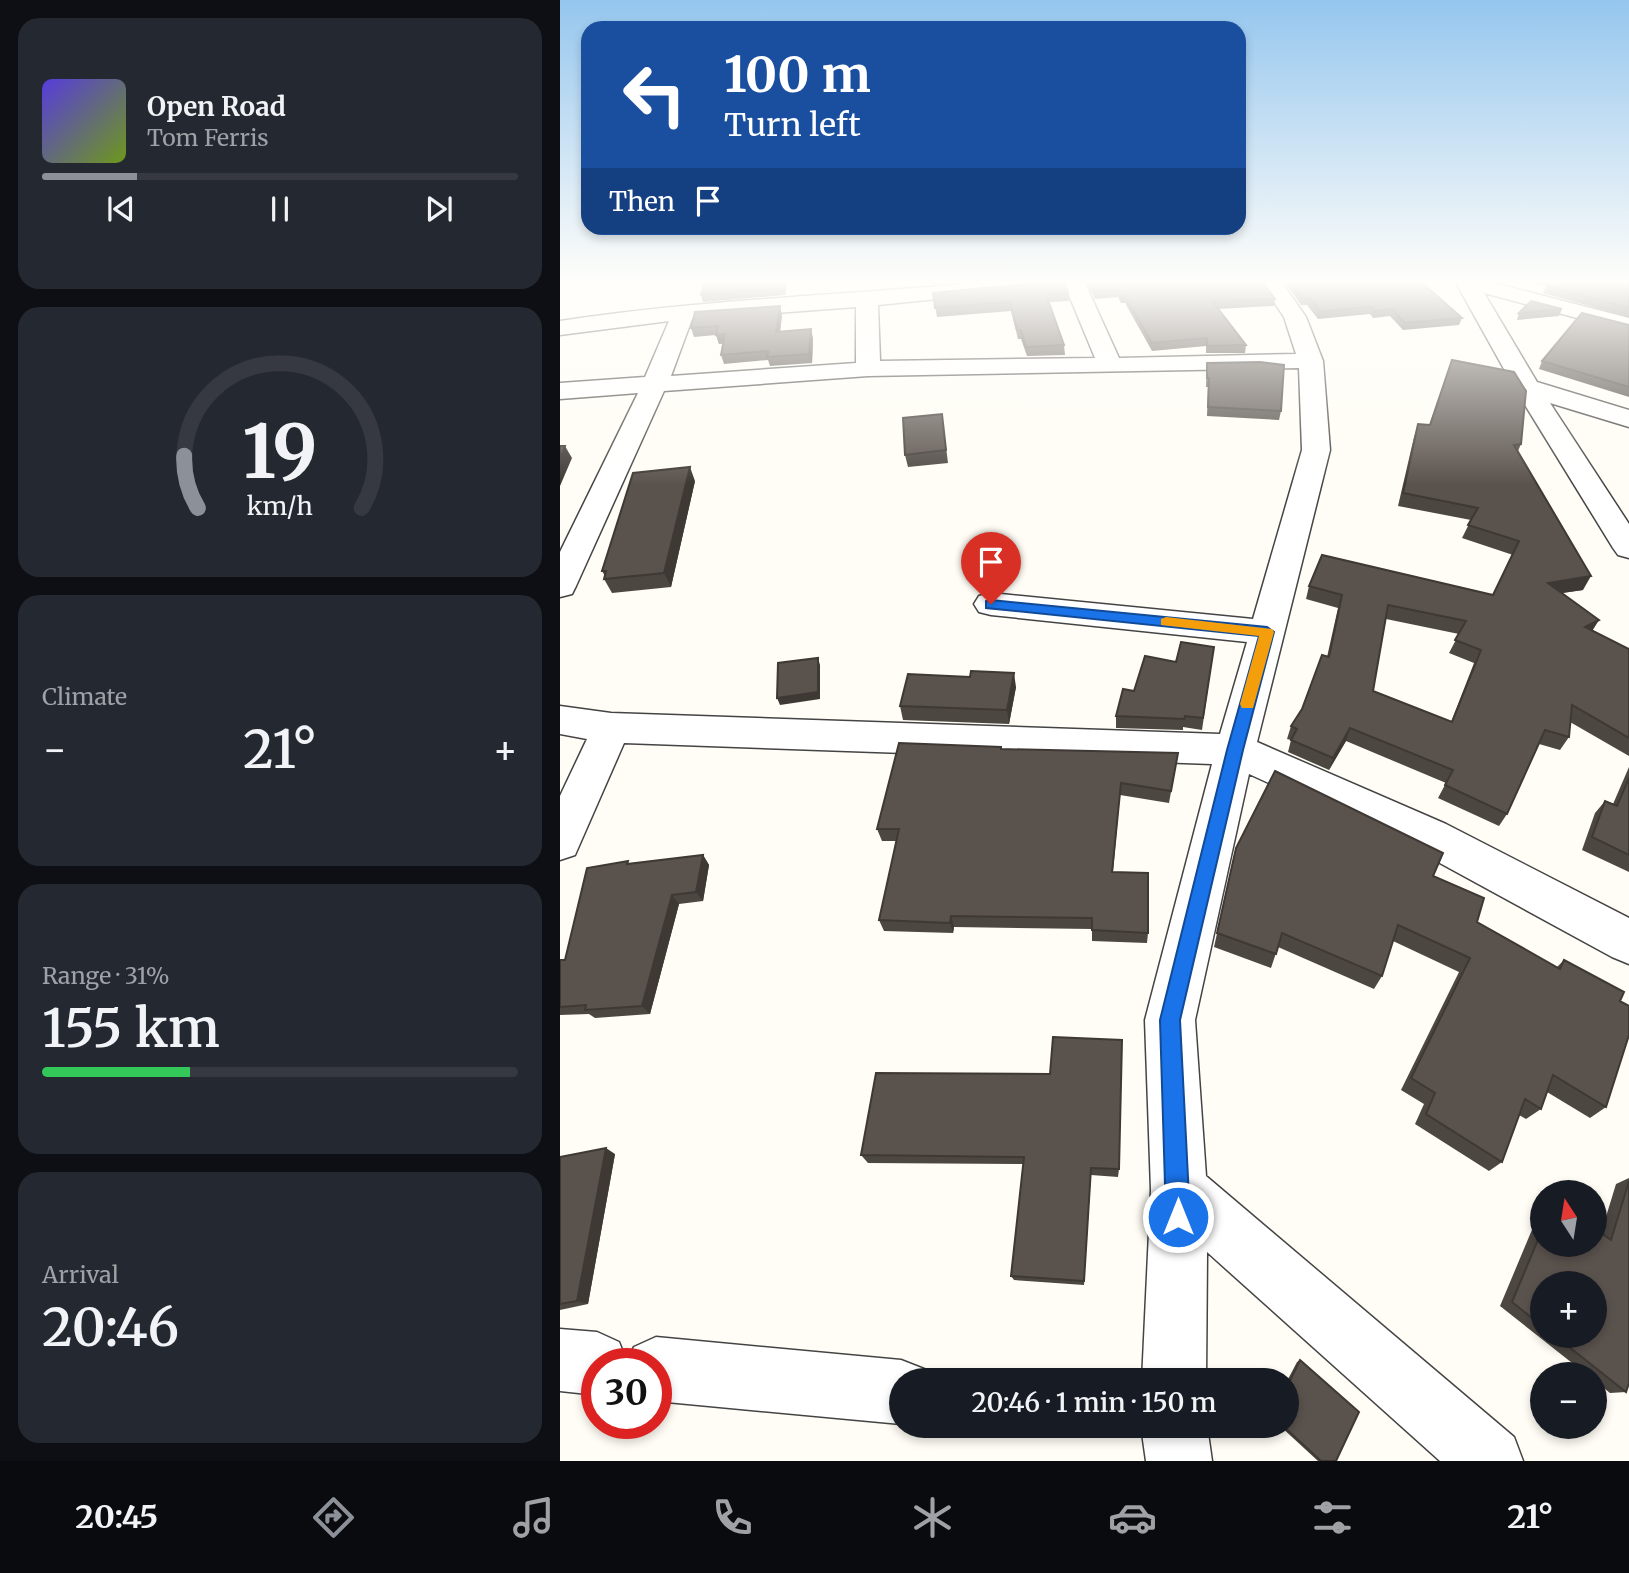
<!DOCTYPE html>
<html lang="en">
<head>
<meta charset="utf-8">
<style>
  body { margin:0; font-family:Merriweather,serif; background:#242831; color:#f1f3f6; height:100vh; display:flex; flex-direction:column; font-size:26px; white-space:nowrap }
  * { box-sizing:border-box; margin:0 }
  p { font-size:23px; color:#9ea1a6 }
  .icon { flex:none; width:38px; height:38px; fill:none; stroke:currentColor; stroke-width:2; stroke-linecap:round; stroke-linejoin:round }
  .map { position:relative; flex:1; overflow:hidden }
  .details { display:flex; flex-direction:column; gap:18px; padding:18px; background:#0d0f14; width:560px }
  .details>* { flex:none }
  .banner { position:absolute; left:21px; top:21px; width:665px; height:214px; border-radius:21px; box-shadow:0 4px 10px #0003; background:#1a4fa0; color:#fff; overflow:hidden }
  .needle { width:46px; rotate:348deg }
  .buttons { position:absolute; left:970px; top:1180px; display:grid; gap:14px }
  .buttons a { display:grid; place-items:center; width:77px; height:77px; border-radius:50%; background:#171b24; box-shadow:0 4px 10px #0003; font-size:35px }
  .speed { position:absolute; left:21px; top:1348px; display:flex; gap:14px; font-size:35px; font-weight:700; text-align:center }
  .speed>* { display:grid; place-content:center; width:91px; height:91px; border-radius:50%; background:#171b24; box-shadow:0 4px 10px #0003; line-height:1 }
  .speed .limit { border:10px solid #d22; background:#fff; color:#111 }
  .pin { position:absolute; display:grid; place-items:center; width:60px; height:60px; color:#fff; margin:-72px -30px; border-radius:50% 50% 50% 0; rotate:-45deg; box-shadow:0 0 7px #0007 }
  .pin .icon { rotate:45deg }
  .me { position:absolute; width:77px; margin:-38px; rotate:0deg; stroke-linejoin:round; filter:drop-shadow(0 0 5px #0008) }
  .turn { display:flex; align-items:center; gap:24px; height:147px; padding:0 28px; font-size:32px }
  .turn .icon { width:91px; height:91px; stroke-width:2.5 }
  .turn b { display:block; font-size:49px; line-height:60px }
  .then { display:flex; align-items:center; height:66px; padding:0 28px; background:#0003; gap:14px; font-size:26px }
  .big { font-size:52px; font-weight:600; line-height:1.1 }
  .details .tile { flex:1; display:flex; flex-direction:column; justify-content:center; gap:10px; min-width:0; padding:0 24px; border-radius:21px; background:#242831 }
  .details .dial { align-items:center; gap:0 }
  .dial svg { height:182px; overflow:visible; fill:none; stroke:#363941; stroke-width:7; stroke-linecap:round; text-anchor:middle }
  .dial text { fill:#f1f3f6; stroke:none }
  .song { display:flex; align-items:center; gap:21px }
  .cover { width:84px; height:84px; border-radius:10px; background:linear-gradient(135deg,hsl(250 70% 55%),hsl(80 70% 35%)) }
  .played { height:7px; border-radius:4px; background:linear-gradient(90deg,#8c9099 20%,#363941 20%) }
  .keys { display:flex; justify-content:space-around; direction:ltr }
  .heat { display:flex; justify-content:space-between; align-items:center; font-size:38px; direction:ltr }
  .charge { height:10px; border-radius:5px; background:linear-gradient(90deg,#34c759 31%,#363941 0) }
  .trip { position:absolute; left:329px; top:1368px; width:410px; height:70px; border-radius:35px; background:#171b24; box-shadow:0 4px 10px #0003; font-weight:600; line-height:70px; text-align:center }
  .dock { display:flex; height:112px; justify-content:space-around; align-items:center; background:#090b0e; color:#9ea1a6 }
  .dock .icon { width:49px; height:49px }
  .dock .current { color:#8c9099 }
  .dock b { font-size:32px; color:#f1f3f6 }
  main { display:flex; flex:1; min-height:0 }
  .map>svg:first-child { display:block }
</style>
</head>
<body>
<main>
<section class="details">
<div class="tile">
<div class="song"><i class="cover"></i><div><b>Open Road</b><p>Tom Ferris</p></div></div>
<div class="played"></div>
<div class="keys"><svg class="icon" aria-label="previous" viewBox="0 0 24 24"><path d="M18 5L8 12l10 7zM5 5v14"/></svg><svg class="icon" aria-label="pause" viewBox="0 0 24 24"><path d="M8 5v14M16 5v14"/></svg><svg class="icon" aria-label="next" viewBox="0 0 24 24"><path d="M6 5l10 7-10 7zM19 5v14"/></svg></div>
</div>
<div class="tile dial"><svg viewBox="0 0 100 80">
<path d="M14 69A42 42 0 1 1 86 69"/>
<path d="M14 69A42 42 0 0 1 8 46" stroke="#8c9099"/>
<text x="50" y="56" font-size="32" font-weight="700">19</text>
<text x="50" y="72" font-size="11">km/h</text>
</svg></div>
<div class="tile"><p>Climate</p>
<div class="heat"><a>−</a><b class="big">21°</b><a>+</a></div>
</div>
<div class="tile"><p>Range · 31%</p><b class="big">155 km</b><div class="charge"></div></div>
<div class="tile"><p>Arrival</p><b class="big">20:46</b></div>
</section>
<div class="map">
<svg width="1069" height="1461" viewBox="0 0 1069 1461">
  <rect width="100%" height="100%" fill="#fffdf5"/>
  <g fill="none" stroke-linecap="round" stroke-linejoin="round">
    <g stroke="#444" stroke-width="3">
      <path id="minor" d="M 436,281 L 524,281 L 559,358 L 736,354 L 724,317 L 700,281 L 721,281 L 746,317 L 763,361 L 770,450 L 697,742 L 886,824 L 1069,918 L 1069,964 L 1052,957 L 856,850 L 689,774 L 635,1020 L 646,1176 L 954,1437 L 963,1461 L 880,1461 L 647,1252 L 646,1381 L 582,1381 L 591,1190 L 585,1020 L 652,764 L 64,743 L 15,855 L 0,860 L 0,796 L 27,739 L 0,734 L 0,706 L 51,713 L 660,734 L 687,642 L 431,615 L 419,612 L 414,604 L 419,596 L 431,593 L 693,619 L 742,450 L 739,368 L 308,376 L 104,391 L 16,586 L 12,594 L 0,597 L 0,552 L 78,393 L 0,399 L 0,383 L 85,377 L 109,321 L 0,335 L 0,321 C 144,299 291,295 436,281 ZM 504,283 L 535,358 L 320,361 L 318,305 L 495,287 ZM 296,307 L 296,363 L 111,376 L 132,319 Z
        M 895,281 L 926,281 L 1069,318 L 1069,332 L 924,293 L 977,382 L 1069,410 L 1069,427 L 990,403 L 1069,524 L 1069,558 L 1058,555 L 1053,548 L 954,387 Z
        M 0,1329 L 37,1332 L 59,1342 L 67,1362 L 74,1347 L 96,1337 L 341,1360 L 364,1369 L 368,1381 L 341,1381 L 341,1424 L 96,1401 L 96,1363 L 37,1363 L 37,1395 L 0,1391 Z
        M 581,1426 L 647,1426 L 652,1461 L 586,1461 Z"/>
    </g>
    <use href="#minor" fill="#fff" fill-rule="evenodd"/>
  </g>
  <path fill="#4d4742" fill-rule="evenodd" d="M 145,281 L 227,281 L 225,295 L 143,302 L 141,295 Z
    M 525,281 L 702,281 L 715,299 L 714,306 L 658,309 L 686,345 L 685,353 L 646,353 L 646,346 L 592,351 L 565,303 L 561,303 L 558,297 L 535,299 Z
    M 724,281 L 860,281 L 902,318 L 899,325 L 843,330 L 830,316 L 813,318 L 810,314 L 758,319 L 747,305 L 741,305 Z
    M 961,281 L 1069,281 L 1069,317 L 983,293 L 986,286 Z
    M 508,292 L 509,301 L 489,302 L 504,345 L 505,355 L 467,356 L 461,339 L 458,339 L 451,311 L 377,317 L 373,293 Z
    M 1002,309 L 999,316 L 957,320 L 959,313 Z
    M 222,315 L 220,331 L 253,338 L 252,363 L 210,366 L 208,360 L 164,364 L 161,355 L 163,343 L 159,344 L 156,335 L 134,337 L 131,328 Z
    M 1069,325 L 1069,397 L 979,369 L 982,361 Z
    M 647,363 L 721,411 L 719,420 L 647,416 L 648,387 L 646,387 Z
    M 382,414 L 388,463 L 348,467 L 345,455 Z
    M 858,424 L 961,444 L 958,451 L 1023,590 L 1002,593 L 1033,631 L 1069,649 L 1069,756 L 1010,722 L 1009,737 L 1000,750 L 979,744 L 947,814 L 939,826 L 878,798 L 886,783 L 786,741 L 769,770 L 728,752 L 731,740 L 727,739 L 731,726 L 742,709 L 767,657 L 778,608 L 746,599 L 749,586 L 933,595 L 953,555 L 902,538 L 911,520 L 838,506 L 854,437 ZM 826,619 L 899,634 L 889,653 L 914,663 L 891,722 L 813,691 Z
    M 135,481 L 111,587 L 52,593 L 44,579 L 45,576 L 42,571 Z
    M 654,647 L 642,730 L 623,727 L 623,730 L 556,728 L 556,716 L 574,691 L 616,662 Z
    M 410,677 L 456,687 L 449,724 L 343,720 L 340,706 Z
    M 441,749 L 618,753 L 609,803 L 560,795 L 553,872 L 588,933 L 587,943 L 532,941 L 532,929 L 394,927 L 393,933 L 324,931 L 319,920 L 337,841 L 322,841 L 317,829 Z
    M 1069,767 L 1069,872 L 1022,850 L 1035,813 L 1045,801 L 1053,804 Z
    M 676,848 L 873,876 L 917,922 L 997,967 L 1004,960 L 1060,1001 L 1046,1107 L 1030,1118 L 987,1092 L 981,1109 L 966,1119 L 959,1115 L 942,1162 L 929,1171 L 855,1124 L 864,1104 L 841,1090 L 899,972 L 833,941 L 822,976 L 814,989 L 718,947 L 711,968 L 654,947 Z
    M 143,855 L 149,865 L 143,901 L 119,904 L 90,1014 L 35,1018 L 29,1014 L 0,1015 L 0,960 L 5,960 L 70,864 Z
    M 316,1073 L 559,1169 L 558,1177 L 531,1175 L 524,1285 L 454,1280 L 451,1276 L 463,1164 L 308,1163 L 301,1155 Z
    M 55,1154 L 28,1304 L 0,1310 L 0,1157 Z
    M 1069,1178 L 1069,1383 L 1066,1392 L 1050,1393 L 1034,1380 L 1034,1374 L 1026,1374 L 940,1306 L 982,1206 L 982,1244 L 1041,1233 L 1056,1184 ZM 982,1283 L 1034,1335 L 982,1335 Z
    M 740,1360 L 776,1461 L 758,1461 L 720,1426 L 726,1426 L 726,1383 L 737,1362 Z"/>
  <path fill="#3f3936" d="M 224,281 L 227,281 L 225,295 L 223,288 Z
    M 372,281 L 411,281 L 372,284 Z
    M 561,296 L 565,296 L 565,303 L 561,303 Z
    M 220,306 L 222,315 L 219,341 L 216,332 Z
    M 251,329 L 253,338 L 252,363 L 249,354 Z
    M 165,334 L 168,343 L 159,344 L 156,335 Z
    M 5,446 L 12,458 L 0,486 L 0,459 Z
    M 130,467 L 135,481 L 111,587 L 104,573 Z
    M 1031,576 L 1023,590 L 981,596 L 988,583 Z
    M 1039,620 L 1031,633 L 1025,627 Z
    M 258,658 L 260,665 L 260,699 L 220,705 L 217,698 Z
    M 454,673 L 456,687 L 449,724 L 447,710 Z
    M 790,728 L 786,741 L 769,770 L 773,758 Z
    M 143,855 L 149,865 L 143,901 L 136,892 Z
    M 112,895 L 119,904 L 90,1014 L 82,1006 Z
    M 391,916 L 394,927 L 393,933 L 390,923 Z
    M 46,1148 L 55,1154 L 28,1304 L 17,1301 Z"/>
  <path fill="#5a524d" stroke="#3f3936" stroke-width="2" fill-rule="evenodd" d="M 145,281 L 224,281 L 223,288 L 141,295 Z
    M 495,281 L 504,281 L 508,292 L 486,294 L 504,345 L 466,347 L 461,330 L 457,330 L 450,302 L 375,308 L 373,293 Z
    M 529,281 L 702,281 L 715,299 L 653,302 L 686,345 L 647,346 L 647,338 L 592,343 L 565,296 L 561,296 L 558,290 L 535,292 Z
    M 730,281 L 860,281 L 902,318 L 845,323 L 832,309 L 815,311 L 811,307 L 760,311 L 749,298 L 742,298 Z
    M 990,281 L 1069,281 L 1069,308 L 986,285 Z
    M 971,301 L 1002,309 L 959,313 Z
    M 220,306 L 216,332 L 251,329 L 249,354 L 207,357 L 208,351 L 161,355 L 165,334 L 156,335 L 158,326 L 131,328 L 135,312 Z
    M 1022,313 L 1069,325 L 1069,387 L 982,361 Z
    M 892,360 L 954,372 L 966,391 L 961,444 L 954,445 L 1031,576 L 988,583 L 1039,620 L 1025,627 L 1069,649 L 1069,738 L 1012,705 L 1009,737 L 985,730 L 947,814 L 885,785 L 893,770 L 790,728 L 773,758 L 731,740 L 737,729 L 731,726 L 742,709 L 762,655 L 769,657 L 782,595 L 749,586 L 762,555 L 933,595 L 959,541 L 908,525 L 918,508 L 843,493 L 858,424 L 870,425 ZM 828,605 L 906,621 L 895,640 L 921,650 L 892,722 L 813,691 Z
    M 700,362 L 724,365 L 721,411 L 648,407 L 649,378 L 647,378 L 647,363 Z
    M 382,414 L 386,450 L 345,455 L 343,418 Z
    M 0,446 L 5,446 L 0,459 Z
    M 130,467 L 104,573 L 44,579 L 46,571 L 42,571 L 73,473 Z
    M 621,642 L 654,647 L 643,718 L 625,716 L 624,719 L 556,716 L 563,689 L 574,691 L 585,656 L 616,662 Z
    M 258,658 L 258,692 L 217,698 L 218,663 Z
    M 411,671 L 454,673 L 447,710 L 340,706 L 348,674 L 410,677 Z
    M 339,743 L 441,747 L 441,749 L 618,753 L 611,791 L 561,783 L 552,872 L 588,873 L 588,933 L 532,930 L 532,918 L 391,916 L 390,923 L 319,920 L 339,829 L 317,829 Z
    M 715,771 L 883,853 L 873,876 L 924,898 L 917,922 L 1000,969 L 1004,960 L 1064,992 L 1060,1001 L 1069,1006 L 1069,1035 L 1046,1107 L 993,1075 L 981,1109 L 965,1099 L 942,1162 L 866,1114 L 875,1093 L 851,1078 L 910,958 L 838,925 L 822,976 L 722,933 L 716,954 L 657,933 L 676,848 Z
    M 1069,778 L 1069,855 L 1032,837 L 1045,801 L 1057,806 Z
    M 143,855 L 136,892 L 112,895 L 82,1006 L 25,1010 L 26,1005 L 0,1007 L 0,960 L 5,960 L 27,868 L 68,861 L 67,864 Z
    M 493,1037 L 562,1040 L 559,1169 L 531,1168 L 524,1281 L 451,1276 L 464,1157 L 301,1155 L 316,1073 L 490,1074 Z
    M 46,1148 L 17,1301 L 0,1304 L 0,1157 Z
    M 1069,1181 L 1069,1383 L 1066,1392 L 994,1335 L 1034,1335 L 1034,1283 L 982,1283 L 982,1326 L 952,1302 L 982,1230 L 982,1244 L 1034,1244 L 1034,1228 L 1051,1240 Z
    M 740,1360 L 799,1412 L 776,1461 L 761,1461 L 723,1426 L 726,1426 L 726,1389 Z"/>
  <linearGradient id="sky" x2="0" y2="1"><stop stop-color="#95c6ee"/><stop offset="0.58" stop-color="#fffefa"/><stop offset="1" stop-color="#fffefa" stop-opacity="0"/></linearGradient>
  <rect width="1069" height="485" fill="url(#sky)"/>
  <path fill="#1a73e8" stroke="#114b97" stroke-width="2" d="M 431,600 L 707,627 L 714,632 L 683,750 L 620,1020 L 630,1217 L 627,1226 L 618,1229 L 610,1226 L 606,1217 L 600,1020 L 667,750 L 699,636 L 426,608 L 426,601 Z"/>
  <path fill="#f59e0b" d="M 606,617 L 712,629 L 714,632 L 693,708 L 682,708 L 680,704 L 699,636 L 601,625 L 601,619 Z"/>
</svg>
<div class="buttons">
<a><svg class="needle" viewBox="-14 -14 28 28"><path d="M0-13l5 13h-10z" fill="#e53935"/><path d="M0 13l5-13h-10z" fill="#9ea1a6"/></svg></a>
<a>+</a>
<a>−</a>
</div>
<div class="speed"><div class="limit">30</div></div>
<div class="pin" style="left:431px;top:604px;background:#d93025"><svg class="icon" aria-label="arrive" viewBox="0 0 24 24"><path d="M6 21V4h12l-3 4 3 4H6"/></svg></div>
<svg class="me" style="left:618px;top:1217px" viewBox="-20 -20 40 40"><circle r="17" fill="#1a73e8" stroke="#fff" stroke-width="3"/><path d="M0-11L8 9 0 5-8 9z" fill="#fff"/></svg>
<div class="trip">20:46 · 1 min · 150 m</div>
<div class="banner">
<div class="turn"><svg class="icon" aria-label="left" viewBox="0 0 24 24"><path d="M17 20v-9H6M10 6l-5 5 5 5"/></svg><div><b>100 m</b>Turn left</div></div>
<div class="then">Then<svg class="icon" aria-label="arrive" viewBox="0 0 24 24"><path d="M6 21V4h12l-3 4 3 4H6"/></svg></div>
</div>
</div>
</main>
<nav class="dock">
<b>20:45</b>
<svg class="icon current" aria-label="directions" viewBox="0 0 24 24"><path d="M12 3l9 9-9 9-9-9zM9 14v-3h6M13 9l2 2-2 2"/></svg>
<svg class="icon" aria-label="music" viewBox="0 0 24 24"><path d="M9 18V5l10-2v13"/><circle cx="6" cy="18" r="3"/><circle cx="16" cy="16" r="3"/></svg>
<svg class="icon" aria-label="phone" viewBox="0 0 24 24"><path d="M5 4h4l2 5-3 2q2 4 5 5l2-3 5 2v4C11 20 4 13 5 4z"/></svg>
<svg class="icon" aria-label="climate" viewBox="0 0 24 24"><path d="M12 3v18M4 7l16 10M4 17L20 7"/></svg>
<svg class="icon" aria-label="car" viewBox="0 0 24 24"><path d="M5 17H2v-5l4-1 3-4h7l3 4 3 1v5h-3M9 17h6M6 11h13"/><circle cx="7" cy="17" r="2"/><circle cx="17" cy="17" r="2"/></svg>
<svg class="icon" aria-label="filters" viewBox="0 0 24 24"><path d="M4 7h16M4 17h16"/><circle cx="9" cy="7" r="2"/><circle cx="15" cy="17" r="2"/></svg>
<b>21°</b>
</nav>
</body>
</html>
